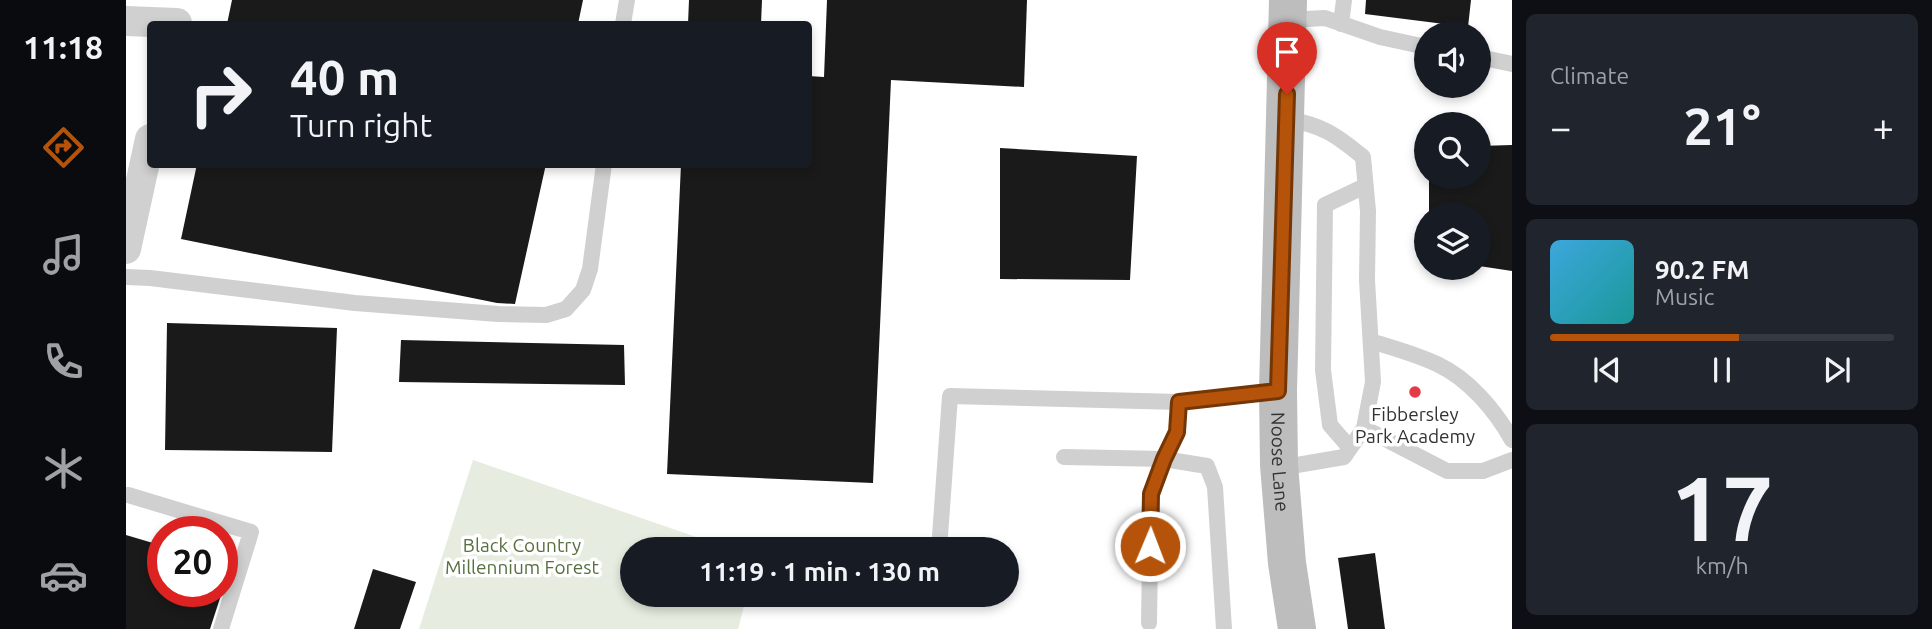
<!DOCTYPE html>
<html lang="en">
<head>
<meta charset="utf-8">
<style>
  body { margin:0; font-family:Ubuntu,sans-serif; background:#20242c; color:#f1f3f6; height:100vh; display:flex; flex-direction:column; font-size:26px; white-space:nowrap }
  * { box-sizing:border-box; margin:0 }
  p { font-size:23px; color:#9ea1a6 }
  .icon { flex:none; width:38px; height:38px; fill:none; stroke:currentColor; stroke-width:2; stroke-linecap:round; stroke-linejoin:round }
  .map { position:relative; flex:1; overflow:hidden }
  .drawer { display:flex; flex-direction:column; gap:14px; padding:14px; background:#0d0f14; width:420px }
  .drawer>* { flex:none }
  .banner { position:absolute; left:21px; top:21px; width:665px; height:147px; border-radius:7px; box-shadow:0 4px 10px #0003; background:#171b24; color:#f1f3f6; overflow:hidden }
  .tools { position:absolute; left:1288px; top:21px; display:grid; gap:14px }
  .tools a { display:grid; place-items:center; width:77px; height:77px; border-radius:50%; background:#171b24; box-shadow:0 4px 10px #0003; font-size:35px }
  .speed { position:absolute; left:21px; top:516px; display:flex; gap:14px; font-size:35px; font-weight:700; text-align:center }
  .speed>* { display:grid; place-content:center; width:91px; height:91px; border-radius:50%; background:#171b24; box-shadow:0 4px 10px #0003; line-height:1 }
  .speed .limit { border:10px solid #d22; background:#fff; color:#111 }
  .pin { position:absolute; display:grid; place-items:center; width:60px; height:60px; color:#fff; margin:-72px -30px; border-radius:50% 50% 50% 0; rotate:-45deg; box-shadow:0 0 7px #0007 }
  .pin .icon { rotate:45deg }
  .me { position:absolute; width:77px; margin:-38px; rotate:1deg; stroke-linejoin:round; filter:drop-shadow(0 0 5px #0008) }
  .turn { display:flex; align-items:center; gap:24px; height:147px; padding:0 28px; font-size:32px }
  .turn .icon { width:91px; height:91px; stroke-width:2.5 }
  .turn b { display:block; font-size:49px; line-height:60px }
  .big { font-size:52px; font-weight:700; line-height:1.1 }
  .drawer .widget { flex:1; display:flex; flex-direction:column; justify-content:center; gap:10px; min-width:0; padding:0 24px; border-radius:10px; background:#20242c }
  .drawer .dial { align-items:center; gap:0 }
  .dial b { font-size:91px; line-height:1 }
  .song { display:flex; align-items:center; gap:21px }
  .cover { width:84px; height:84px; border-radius:10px; background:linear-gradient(135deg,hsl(200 70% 55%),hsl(180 70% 35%)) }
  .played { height:7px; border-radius:4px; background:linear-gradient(90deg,#b45309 55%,#363941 55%) }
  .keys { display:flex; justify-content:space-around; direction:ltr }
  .heat { display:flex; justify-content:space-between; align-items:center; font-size:38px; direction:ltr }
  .trip { position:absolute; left:494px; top:537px; width:399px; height:70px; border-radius:35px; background:#171b24; box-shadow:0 4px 10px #0003; font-weight:700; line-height:70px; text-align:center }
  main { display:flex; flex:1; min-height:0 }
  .tab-bar { display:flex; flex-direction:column; width:126px; justify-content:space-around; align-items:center; background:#090b0e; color:#9ea1a6 }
  .tab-bar .icon { width:49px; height:49px }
  .tab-bar .selected { color:#b45309 }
  .tab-bar b { font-size:32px; color:#f1f3f6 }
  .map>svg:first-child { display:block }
</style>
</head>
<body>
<main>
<nav class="tab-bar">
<b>11:18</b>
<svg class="icon selected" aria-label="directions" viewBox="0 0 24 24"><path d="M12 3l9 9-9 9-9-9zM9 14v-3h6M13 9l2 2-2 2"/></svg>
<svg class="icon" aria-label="music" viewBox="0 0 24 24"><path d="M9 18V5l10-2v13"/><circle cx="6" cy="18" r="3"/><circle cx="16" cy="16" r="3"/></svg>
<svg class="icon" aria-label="phone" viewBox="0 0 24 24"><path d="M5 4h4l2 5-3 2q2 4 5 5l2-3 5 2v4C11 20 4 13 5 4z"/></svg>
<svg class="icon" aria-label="climate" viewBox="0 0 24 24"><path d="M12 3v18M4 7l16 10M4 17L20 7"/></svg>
<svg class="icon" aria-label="car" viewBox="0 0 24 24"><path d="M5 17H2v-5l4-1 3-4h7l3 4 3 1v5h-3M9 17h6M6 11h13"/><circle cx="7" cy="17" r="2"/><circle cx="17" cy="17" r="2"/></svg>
</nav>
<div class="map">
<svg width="1386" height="629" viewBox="0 0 1386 629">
  <rect width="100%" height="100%" fill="#fff"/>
  <path fill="#e6ecdf" d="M 347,460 L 605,549 L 506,550 L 506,595 L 621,595 L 612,629 L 293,629 Z"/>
  <path fill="#1a1a1a" d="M 106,0 L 457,0 L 452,24 L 101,24 Z
    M 563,0 L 636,0 L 635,24 L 562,24 Z
    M 701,0 L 901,0 L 898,87 L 765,80 L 747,483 L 541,474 L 555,164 L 682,164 L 682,76 L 698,77 Z
    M 1240,0 L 1345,0 L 1342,27 L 1239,14 Z
    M 1386,145 L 1386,271 L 1353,266 L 1353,215 L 1303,215 L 1303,177 L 1353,177 L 1353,146 Z
    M 874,148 L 1011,156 L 1004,280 L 874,279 Z
    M 71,164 L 420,164 L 389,304 L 371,303 L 55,239 Z
    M 41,323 L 211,328 L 206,452 L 39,450 Z
    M 275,340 L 498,345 L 499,385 L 273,382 Z
    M 0,535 L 37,546 L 37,592 L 96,592 L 84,629 L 0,629 Z
    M 1249,553 L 1259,629 L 1222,629 L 1212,558 Z
    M 247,569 L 290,582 L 274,629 L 228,629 Z"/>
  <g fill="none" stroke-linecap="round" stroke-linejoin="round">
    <path stroke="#d0d0d0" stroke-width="16" d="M 1161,20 L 1199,18 L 1254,37 L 1300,47
      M 497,24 L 501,0
      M 1215,24 L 1218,0
      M 1353,57 L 1386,64
      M 0,277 L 24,278 L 229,303 L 372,314 L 420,315 L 440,309 L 457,290 L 464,269 L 478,164
      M 1245,341 C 1267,348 1290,354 1311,364 C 1343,379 1369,410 1386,440
      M 1238,428 L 1321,471 L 1357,471 L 1386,460
      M 1224,448 L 1204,425 L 1197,370 L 1199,205 L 1239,186
      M 938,457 L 1038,459 L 1081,466 L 1089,487 L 1098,629
      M 1154,465 L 1171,465 L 1218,457 L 1238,428 L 1247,382 L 1241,280 L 1242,211 L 1237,157 C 1209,134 1196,125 1160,119
      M 2,495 L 125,532 L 95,629
      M 813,550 L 824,396 L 1053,402 L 1152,391
      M 1023,623 L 1025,494 L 1038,459 L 1051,432 L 1053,402"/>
    <path stroke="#d0d0d0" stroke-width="30" d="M 0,21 L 51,23
      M 0,249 L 24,139"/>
    <path stroke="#bdbdbd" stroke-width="38" id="s1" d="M 1162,0 L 1152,391 L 1153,465 L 1161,563 L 1171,629"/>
  </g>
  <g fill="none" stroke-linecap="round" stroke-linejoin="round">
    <g stroke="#753606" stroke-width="18">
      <path id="route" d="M 1024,546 L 1025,494 L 1038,459 L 1051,432 L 1053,402 L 1152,391 L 1161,94"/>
    </g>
    <use href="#route" stroke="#b45309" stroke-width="12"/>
  </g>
  <circle fill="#e63946" stroke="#fff" stroke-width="2.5" cx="1289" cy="392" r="7"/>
  <g text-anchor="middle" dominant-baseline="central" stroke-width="7" stroke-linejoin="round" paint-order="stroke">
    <g font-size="19" fill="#333" stroke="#fff">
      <text x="1289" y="414">Fibbersley<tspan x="1289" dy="22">Park Academy</tspan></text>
    </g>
    <g font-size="19" fill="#333" stroke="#fff">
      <text stroke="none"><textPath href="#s1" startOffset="462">Noose Lane</textPath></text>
    </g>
    <g font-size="19" fill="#56703f" stroke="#fff">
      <text x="396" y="545">Black Country<tspan x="396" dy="22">Millennium Forest</tspan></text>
    </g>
  </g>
</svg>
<div class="tools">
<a><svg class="icon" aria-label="sound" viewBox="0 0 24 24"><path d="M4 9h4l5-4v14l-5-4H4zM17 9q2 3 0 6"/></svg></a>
<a><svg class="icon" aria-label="search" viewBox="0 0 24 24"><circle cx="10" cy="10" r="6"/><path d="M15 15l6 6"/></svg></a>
<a><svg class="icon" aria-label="layers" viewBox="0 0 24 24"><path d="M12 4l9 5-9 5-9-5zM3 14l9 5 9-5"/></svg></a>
</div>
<div class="speed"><div class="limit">20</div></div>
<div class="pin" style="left:1161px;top:94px;background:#d93025"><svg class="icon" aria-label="arrive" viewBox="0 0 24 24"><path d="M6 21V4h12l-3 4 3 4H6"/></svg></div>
<svg class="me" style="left:1024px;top:546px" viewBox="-20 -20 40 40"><circle r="17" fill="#b45309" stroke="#fff" stroke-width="3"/><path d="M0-11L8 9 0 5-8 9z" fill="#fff"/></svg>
<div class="trip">11:19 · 1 min · 130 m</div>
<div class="banner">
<div class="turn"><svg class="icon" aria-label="right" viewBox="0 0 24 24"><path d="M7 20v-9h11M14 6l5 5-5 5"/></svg><div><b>40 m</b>Turn right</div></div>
</div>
</div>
<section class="drawer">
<div class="widget"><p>Climate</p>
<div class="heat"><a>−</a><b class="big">21°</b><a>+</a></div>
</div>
<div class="widget">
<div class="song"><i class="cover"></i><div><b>90.2 FM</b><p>Music</p></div></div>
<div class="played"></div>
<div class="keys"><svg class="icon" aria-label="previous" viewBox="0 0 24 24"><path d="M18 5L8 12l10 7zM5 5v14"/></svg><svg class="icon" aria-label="pause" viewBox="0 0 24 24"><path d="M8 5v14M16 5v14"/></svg><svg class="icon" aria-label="next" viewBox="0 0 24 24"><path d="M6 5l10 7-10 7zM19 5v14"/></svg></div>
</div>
<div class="widget dial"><b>17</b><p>km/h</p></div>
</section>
</main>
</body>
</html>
